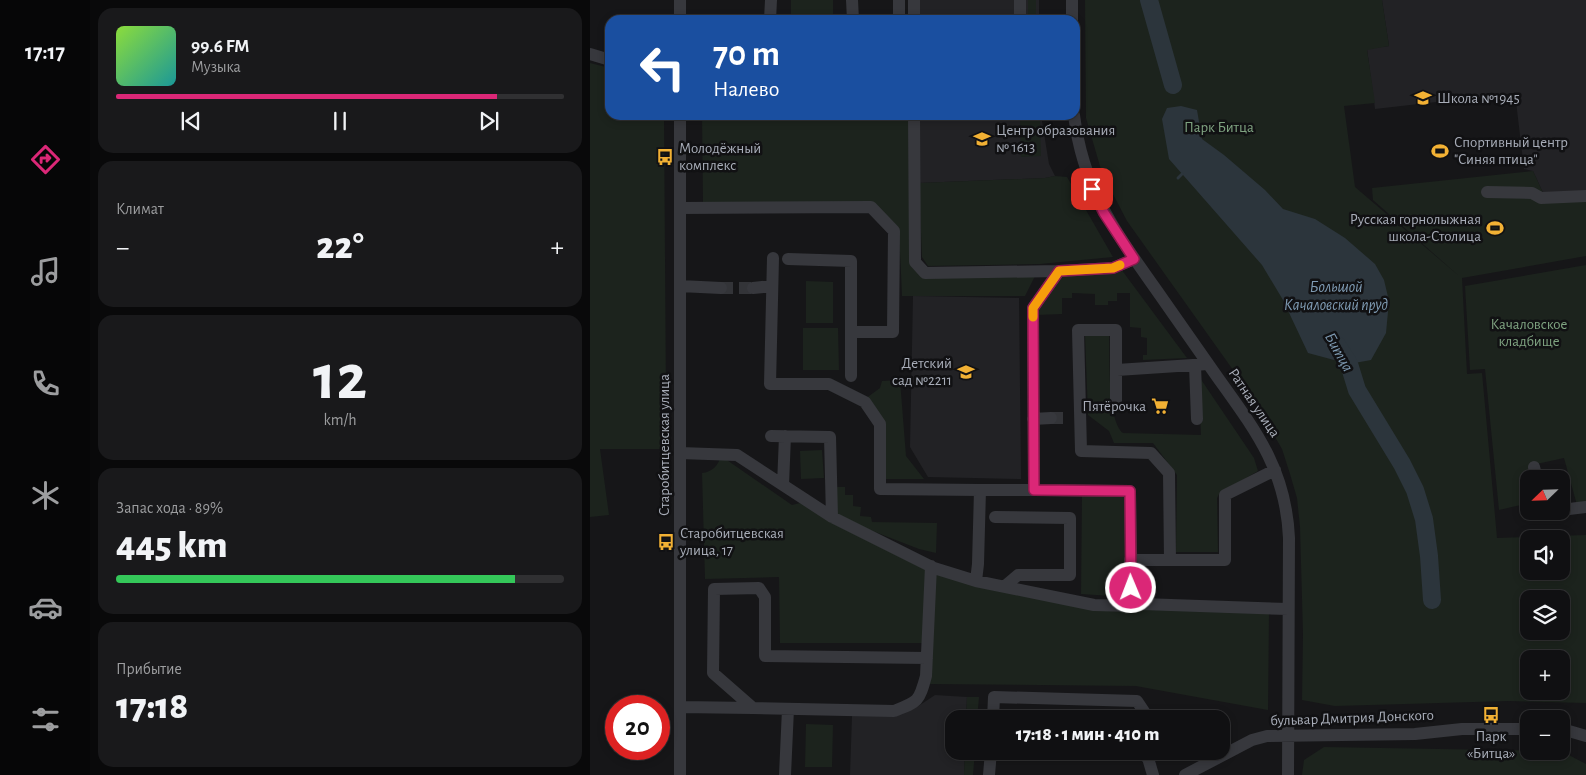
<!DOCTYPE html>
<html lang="ru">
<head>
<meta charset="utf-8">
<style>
  body { margin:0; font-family:"Alegreya Sans",sans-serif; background:#19191b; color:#f1f3f6; height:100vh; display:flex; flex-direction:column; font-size:19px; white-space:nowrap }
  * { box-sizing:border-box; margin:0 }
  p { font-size:16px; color:#9c9d9f }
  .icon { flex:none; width:28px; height:28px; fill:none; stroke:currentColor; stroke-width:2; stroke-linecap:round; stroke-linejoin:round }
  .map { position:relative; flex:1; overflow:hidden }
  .side { display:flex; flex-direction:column; gap:8px; padding:8px; background:#09090a; width:500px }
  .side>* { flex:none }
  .guide { position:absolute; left:15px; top:15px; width:475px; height:105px; border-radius:15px; box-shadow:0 2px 8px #0003,0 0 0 1px #303032; background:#1a4fa0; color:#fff; overflow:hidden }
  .needle { width:32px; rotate:247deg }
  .fabs { position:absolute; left:930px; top:470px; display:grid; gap:10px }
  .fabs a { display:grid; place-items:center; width:50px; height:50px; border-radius:10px; background:#101012; box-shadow:0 2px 8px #0003,0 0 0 1px #303032; font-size:25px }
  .speed { position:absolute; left:15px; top:695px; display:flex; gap:10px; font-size:25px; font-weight:700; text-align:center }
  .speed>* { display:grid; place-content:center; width:65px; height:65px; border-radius:50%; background:#101012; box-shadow:0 2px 8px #0003,0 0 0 1px #303032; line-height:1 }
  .speed .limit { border:8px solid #d22; background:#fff; color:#111 }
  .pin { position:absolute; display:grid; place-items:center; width:42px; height:42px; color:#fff; margin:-21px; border-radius:10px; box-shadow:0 2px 8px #0006 }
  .me { position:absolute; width:55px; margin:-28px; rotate:359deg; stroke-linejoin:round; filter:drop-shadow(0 0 4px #0008) }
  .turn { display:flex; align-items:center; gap:18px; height:105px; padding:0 25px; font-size:22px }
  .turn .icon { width:65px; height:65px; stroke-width:2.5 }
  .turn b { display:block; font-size:35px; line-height:42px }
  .big { font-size:38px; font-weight:800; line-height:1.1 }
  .side .tile { flex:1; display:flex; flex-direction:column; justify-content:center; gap:8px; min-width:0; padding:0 18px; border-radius:15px; background:#19191b }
  .side .dial { align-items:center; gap:0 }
  .dial b { font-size:65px; line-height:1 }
  .song { display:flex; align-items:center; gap:15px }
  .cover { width:60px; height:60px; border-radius:8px; background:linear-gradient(135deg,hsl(90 70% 55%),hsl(180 70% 35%)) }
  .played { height:5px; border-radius:2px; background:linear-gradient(90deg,#db2777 85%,#303032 85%) }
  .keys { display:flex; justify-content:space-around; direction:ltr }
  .heat { display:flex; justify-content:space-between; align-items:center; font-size:28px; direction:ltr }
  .charge { height:8px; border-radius:4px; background:linear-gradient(90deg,#34c759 89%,#303032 0) }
  .trip { position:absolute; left:355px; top:710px; width:285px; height:50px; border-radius:15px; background:#101012; box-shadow:0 2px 8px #0003,0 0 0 1px #303032; font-weight:800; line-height:50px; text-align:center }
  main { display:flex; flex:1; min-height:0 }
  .menu { display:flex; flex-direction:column; width:90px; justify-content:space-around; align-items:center; background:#060607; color:#9c9d9f }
  .menu .icon { width:35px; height:35px }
  .menu .current { color:#db2777 }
  .menu b { font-size:22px; color:#f1f3f6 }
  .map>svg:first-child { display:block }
</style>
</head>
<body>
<main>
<nav class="menu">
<b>17:17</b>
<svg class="icon current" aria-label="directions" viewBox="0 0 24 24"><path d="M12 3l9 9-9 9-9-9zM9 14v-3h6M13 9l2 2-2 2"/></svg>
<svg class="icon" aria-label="music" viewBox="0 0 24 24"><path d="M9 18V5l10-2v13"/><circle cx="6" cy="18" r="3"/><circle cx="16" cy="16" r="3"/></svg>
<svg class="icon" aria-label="phone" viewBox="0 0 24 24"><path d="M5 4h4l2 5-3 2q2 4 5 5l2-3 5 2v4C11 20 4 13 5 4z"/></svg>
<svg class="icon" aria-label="climate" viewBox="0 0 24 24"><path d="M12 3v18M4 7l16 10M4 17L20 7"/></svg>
<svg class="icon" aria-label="car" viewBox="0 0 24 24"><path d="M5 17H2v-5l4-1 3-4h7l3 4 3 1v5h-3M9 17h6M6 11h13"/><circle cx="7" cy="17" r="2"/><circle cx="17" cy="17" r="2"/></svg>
<svg class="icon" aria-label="filters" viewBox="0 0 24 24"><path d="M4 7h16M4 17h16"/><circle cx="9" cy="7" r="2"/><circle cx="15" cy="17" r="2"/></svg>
</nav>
<section class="side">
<div class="tile">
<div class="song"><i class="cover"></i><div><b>99.6 FM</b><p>Музыка</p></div></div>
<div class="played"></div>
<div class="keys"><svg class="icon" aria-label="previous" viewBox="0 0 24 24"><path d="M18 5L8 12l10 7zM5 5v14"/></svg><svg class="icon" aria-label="pause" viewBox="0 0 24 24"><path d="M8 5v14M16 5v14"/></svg><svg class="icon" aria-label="next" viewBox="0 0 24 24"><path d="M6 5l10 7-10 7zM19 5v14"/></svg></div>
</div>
<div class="tile"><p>Климат</p>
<div class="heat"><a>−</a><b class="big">22°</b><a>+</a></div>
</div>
<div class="tile dial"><b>12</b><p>km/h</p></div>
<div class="tile"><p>Запас хода · 89%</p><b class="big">445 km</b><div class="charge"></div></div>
<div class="tile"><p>Прибытие</p><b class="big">17:18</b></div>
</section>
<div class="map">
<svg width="996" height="775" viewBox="0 0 996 775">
  <rect width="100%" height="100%" fill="#161618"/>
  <path fill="#222225" d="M 319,0 L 449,0 L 449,20 L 319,20 Z
    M 792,0 L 996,0 L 996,192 L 954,195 L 943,171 L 934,169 L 925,93 L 785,109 L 777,49 L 799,46 Z
    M 329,115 L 451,115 L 459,164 L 465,176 L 455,178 L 329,183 Z
    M 323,296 L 429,298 L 431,479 L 338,477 L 320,447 Z
    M 345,695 L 377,697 L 376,719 L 364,719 L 364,751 L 375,751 L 374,775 L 260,775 L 262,716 L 327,707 Z"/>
  <path fill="#1c231d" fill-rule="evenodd" d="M 201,0 L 243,0 L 243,20 L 201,20 Z
    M 438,0 L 446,0 L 446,17 L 438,17 Z
    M 495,0 L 792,0 L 799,46 L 777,50 L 785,103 L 754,106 L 765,187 L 869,276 L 783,200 L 782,188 L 943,171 L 954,195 L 996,192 L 996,256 L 872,278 L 877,374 L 892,373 L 907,538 L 996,535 L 996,703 L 919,701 L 745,706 L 712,700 L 713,634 L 710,527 L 707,498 L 700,474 L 692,449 L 663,398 L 537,221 L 512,173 L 496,118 ZM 939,539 L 971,539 L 971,571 L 939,571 ZM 939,599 L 971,599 L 971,631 L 939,631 ZM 939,659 L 971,659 L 971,691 L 939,691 Z
    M 0,63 L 20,68 L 20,115 L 74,115 L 76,400 L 74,449 L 10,449 L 19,515 L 0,517 Z
    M 112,115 L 319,115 L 332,276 L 445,276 L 435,296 L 312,296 L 309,229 L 281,202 L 113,202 Z
    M 430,115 L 450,115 L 451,156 L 431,157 Z
    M 465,176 L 477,177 L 523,257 L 450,264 L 338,266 L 332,257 L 329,183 L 455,178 Z
    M 996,265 L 996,504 L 987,505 L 974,458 L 942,465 L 945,479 L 939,479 L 939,503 L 909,510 L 895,369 L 880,370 L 875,286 Z
    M 531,269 L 597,358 L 553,360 L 553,355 L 557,355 L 557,338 L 551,337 L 551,328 L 540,327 L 540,293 L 527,293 L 527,301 L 518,301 L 518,305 L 505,305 L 505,294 L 482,293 L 482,298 L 472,298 L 472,314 L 446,315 L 446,309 L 471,274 Z
    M 216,281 L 243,282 L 243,323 L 216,323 Z
    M 213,328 L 248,328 L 249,370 L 213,370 Z
    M 495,335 L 519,335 C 520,356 517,420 533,433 L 611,435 L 608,375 L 664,458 L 668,471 L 629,494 L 627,498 L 628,552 L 586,552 L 587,475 L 563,443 L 524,443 L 519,431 L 498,415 Z
    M 310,380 L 316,456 L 334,479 L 294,479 L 293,424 L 275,399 L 290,388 L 292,381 Z
    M 232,450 L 234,478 L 211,479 L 210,451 Z
    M 131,456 L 202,505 L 210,503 L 327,562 L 506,607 L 679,612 L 678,710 L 546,686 L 339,684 L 341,643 L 190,643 L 189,577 L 115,579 L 112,473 C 122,472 128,466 131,456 Z
    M 243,487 L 255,487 L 255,495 L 263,495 L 263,506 L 271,507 L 270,516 L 281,517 L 282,522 L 347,523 L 346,553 L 329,549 L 244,516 Z
    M 492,496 L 535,496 L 536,597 L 491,594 Z
    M 377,697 L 389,697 L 387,719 L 376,719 Z
    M 216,724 L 243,725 L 242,767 L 215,767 Z
    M 734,747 L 971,751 L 996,764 L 996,775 L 712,775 L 714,760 Z
    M 375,751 L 385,751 L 383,775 L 374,775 Z"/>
  <path fill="#2c353c" d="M 591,106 L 607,110 L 612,139 L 634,155 L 675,190 L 693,209 L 725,219 L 755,238 L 785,264 L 794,280 L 799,301 L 796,333 L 781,360 L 759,364 L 718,353 L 693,300 L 672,265 L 579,159 L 572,119 L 577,108 Z"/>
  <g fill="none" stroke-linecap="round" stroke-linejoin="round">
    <path stroke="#2c353c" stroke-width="3" d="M 588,178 L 592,174"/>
    <path stroke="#2c353c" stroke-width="18" d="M 559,0 L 583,85
      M 747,345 L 759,364 L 767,390 L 812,464 L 825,490 L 834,519 L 839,556 L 842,600"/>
    <path stroke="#333438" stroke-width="12" stroke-dasharray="12 6" stroke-linecap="butt" d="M 131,288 L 163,288
      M 461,418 L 479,418"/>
    <path stroke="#37383d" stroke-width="12" d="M 262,0 L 263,20
      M 309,0 L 309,20
      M 324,0 L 324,20
      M 482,0 L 482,20
      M 90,20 L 90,0
      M 180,20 L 181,0
      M 430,20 L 430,0
      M 0,54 L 20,60
      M 90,115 L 90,775
      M 324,115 L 325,262 L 335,273 L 469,271
      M 484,115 C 493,188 524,230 565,288 C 586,318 607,348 628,378 C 666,431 696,470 699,538 L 698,775
      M 897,192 L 942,193 L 951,198 L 996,196
      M 90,208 L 281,207 L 304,231 L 303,332 L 261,332 L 261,261 L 198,259
      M 183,258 L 180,384 L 239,384 L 275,402 L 290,424 L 290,489 L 390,490
      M 90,286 L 131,288
      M 163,288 L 182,286
      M 605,365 L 607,419
      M 527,370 L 618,364
      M 261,376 L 261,332
      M 526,401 L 526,330 L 488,330 L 491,451 L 561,453 L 579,473 L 580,560
      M 443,419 L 461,418
      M 181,436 L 240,437 L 242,517
      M 90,453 L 147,455 L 242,517 L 344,568 L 386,581 L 504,605 L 542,606 L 552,604 L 698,609
      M 944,467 L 947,479
      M 193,485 L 195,436
      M 444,490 L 540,491 L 542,606
      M 971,510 L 996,507
      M 405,517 L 480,518 L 480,575 L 428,575 L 415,586
      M 540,560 L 635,560 L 635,495 L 685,470
      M 386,581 L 388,564 L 390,490 L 444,490 L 443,308 L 469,271 L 523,268 L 544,259
      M 337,658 L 175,656 L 175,597 L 169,588 L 124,589 L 123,673 L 163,708 L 304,711 C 328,702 329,702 336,676 L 341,566
      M 90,707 L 163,708
      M 403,719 L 404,697 L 547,701 L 559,719
      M 972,729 L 996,736
      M 548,751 L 558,758 L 563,775
      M 195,775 L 198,709
      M 399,775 L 401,751
      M 595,775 L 662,740 L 677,736 L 825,734 L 872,729 L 939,729"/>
  </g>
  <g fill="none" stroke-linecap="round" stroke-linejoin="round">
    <g stroke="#8e194d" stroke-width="12">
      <path id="route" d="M 502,189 L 514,213 L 544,259 L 523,268 L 469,271 L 443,308 L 444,490 L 540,491 L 541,588"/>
    </g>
    <use href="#route" stroke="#db2777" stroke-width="9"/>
    <path stroke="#f59e0b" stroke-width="9" d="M 443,317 L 443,308 L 469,271 L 523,268 L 530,265"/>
  </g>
  <defs>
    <g id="school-bare" transform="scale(1.35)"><path d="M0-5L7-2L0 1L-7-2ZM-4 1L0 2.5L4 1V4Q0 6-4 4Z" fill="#f2b134" stroke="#111113" stroke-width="2.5" paint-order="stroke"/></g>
    <g id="stadium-bare" transform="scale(1.35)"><path d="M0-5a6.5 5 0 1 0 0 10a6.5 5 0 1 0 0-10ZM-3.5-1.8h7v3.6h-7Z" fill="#f2b134" stroke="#111113" stroke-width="2.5" paint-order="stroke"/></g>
    <g id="bus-bare" transform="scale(1.35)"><path d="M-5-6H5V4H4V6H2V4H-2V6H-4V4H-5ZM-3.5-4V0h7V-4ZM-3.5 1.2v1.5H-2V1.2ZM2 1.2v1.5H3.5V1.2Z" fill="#f2b134" stroke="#111113" stroke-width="2.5" paint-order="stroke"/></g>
    <g id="supermarket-bare" transform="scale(1.35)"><path d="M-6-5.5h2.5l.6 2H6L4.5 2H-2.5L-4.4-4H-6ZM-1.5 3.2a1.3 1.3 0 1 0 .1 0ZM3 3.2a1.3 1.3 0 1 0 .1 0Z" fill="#f2b134" stroke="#111113" stroke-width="2.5" paint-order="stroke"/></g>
  </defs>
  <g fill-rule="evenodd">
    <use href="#school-bare" x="833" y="98"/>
    <use href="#school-bare" x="392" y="139"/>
    <use href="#stadium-bare" x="850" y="151"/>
    <use href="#bus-bare" x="75" y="157"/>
    <use href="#stadium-bare" x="905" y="228"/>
    <use href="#school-bare" x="376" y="372"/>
    <use href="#supermarket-bare" x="570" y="406"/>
    <use href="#bus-bare" x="76" y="542"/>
    <use href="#bus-bare" x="901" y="715"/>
  </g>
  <g text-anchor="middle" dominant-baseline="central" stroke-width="5" stroke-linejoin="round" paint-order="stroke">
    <g font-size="15" fill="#a8adb8" stroke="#111113" text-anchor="start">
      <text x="847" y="98">Школа №1945</text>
      <text x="406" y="130">Центр образования<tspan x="406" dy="17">№ 1613</tspan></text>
      <text x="864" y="142">Спортивный центр<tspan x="864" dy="17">"Синяя птица"</tspan></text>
      <text x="89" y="148">Молодёжный<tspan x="89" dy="17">комплекс</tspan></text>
      <text x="891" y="219" text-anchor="end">Русская горнолыжная<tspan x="891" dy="17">школа-Столица</tspan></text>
      <text x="362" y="363" text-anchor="end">Детский<tspan x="362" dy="17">сад №2211</tspan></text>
      <text x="556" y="406" text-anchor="end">Пятёрочка</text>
      <text x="90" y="533">Старобитцевская<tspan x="90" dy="17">улица, 17</tspan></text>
      <text x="901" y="736" text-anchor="middle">Парк<tspan x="901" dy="17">«Битца»</tspan></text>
    </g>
    <g font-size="15" fill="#7fa381" stroke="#111113">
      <text x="629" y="127">Парк Битца</text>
      <text x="939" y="324">Качаловское<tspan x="939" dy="17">кладбище</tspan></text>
    </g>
    <g font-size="15" fill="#a8adb8" stroke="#111113">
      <text transform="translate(664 403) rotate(56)">Ратная улица</text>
      <text transform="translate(74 445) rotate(-90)">Старобитцевская улица</text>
      <text transform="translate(762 718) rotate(-2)">бульвар Дмитрия Донского</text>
    </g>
    <g font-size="16" font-style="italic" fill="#7f9bb3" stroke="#111113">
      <text x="746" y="287">Большой<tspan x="746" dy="18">Качаловский пруд</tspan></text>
      <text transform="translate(749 352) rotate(61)">Битца</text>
    </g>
  </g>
</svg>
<div class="fabs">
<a><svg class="needle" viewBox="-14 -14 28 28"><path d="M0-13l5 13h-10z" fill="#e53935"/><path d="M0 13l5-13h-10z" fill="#9c9d9f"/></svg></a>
<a><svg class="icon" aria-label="sound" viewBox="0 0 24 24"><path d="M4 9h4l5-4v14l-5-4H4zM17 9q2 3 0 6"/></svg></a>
<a><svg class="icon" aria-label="layers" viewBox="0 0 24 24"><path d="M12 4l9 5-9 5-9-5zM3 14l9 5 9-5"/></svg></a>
<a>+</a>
<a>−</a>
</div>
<div class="speed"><div class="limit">20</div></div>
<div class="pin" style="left:502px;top:189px;background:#d93025"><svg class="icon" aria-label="arrive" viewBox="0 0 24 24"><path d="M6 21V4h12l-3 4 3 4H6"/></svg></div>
<svg class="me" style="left:541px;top:588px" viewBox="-20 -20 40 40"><circle r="17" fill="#db2777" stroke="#fff" stroke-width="3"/><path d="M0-11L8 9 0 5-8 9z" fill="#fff"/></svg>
<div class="trip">17:18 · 1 мин · 410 m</div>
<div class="guide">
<div class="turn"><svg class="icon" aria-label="left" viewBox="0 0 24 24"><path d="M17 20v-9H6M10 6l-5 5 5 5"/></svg><div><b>70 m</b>Налево</div></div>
</div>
</div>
</main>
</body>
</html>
